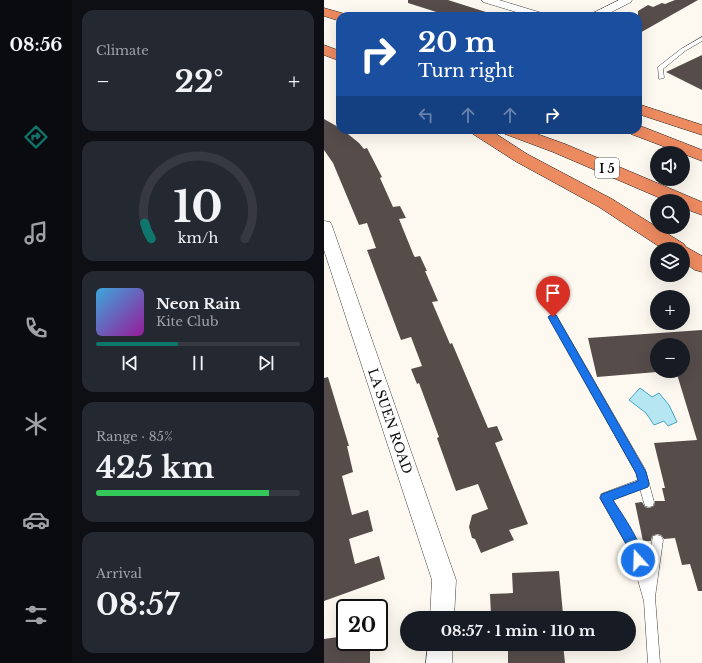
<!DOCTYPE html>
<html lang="en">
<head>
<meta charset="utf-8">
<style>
  body { margin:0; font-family:"Libre Baskerville",serif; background:#242831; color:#f1f3f6; height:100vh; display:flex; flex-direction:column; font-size:15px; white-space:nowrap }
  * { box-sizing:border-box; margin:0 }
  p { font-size:13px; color:#9ea1a6 }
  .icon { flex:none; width:22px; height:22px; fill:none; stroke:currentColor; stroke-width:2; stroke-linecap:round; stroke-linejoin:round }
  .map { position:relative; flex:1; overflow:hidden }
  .panel { display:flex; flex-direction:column; gap:10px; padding:10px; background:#0d0f14; width:252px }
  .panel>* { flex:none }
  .top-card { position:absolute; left:12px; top:12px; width:306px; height:122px; border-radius:12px; box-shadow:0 4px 16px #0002; background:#1a4fa0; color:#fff; overflow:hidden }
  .controls { position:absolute; left:326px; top:146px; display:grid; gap:8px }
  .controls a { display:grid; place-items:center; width:40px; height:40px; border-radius:50%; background:#171b24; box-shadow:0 4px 16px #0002; font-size:20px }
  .speed { position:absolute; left:12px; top:599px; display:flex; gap:8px; font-size:20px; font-weight:700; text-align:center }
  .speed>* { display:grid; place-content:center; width:52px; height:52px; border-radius:50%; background:#171b24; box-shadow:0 4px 16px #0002; line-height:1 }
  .speed .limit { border:2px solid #111; border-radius:6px; background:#fff; color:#111 }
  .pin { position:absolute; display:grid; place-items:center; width:34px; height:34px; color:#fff; margin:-41px -17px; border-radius:50% 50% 50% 0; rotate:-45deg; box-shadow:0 0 4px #0007 }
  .pin .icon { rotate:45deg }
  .me { position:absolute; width:44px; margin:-22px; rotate:340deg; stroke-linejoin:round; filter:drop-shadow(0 0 3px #0008) }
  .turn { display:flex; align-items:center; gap:14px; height:84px; padding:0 16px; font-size:18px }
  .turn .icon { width:52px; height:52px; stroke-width:2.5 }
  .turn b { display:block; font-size:28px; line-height:34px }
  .lanes { display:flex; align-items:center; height:38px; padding:0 16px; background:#0003; justify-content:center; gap:20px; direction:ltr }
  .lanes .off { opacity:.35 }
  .big { font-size:30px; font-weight:700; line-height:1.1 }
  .panel .card { flex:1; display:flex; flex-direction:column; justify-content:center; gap:6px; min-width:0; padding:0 14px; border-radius:12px; background:#242831 }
  .panel .dial { align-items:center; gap:0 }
  .dial svg { height:104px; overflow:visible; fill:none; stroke:#363941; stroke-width:7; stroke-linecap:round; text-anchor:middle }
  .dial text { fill:#f1f3f6; stroke:none }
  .song { display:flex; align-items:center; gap:12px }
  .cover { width:48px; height:48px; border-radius:6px; background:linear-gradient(135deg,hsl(200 70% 55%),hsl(300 70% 35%)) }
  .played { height:4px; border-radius:2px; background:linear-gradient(90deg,#0f766e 40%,#363941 40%) }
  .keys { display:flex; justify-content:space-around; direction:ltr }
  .heat { display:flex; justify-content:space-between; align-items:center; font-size:22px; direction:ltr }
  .charge { height:6px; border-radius:3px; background:linear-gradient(90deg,#34c759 85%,#363941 0) }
  .trip { position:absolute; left:76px; top:611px; width:236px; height:40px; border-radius:20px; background:#171b24; box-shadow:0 4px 16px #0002; font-weight:700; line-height:40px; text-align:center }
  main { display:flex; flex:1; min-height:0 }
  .tabs { display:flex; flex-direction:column; width:72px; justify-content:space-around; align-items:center; background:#090b0e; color:#9ea1a6 }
  .tabs .icon { width:28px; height:28px }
  .tabs .active { color:#0f766e }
  .tabs b { font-size:18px; color:#f1f3f6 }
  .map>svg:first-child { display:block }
</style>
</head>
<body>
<main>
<nav class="tabs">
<b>08:56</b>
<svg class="icon active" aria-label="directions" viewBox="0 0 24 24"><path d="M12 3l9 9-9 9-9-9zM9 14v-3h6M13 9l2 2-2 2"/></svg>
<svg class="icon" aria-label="music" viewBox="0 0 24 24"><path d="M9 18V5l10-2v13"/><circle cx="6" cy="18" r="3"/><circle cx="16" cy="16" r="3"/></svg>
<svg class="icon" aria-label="phone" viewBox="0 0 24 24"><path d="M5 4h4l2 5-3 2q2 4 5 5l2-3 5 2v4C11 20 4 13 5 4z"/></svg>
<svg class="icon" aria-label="climate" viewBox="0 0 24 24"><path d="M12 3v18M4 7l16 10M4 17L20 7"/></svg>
<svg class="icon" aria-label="car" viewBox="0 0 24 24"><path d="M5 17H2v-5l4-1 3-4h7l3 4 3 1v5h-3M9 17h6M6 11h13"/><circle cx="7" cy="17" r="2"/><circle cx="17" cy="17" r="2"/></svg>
<svg class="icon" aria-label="filters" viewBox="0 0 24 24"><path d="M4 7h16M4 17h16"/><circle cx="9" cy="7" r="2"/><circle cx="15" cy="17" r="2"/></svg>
</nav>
<section class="panel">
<div class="card"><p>Climate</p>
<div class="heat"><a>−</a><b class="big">22°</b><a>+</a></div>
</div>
<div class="card dial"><svg viewBox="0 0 100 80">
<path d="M14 69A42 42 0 1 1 86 69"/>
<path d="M14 69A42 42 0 0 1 9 57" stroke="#0f766e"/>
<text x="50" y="56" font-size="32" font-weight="700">10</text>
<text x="50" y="72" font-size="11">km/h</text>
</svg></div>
<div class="card">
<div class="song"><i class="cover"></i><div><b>Neon Rain</b><p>Kite Club</p></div></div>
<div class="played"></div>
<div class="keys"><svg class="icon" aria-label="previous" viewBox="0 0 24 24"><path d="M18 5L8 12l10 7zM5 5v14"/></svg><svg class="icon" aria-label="pause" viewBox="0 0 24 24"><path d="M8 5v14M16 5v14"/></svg><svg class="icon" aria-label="next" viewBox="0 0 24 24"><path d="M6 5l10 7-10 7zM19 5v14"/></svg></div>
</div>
<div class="card"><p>Range · 85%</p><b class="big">425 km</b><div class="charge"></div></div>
<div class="card"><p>Arrival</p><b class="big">08:57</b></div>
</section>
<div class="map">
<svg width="378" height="663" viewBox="0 0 378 663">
  <rect width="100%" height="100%" fill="#fef9f0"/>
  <path fill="#b7e6f3" stroke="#42a6c6" d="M 316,388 L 328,397 L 335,393 L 345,405 L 353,422 L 344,426 L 340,421 L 330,425 L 322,413 L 305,400 Z"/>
  <path fill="#564d4b" d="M 84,0 L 124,0 L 165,13 L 165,16 L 125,16 L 84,3 Z
    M 351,0 L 374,0 L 314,34 L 314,11 L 324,5 L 329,7 L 338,3 L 341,4 Z
    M 378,55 L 378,90 L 342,72 Z
    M 0,119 L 16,128 L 16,130 L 19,130 L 35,143 L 40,149 L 43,148 L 58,177 L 56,178 L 69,207 L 76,206 L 82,218 L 75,219 L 77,224 L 90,256 L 91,257 L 96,256 L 103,271 L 101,271 L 114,301 L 108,302 L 126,344 L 128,343 L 164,428 L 173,426 L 179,440 L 171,443 L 204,524 L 185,530 L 190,540 L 157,553 L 151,539 L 148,538 L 145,527 L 148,515 L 164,509 L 154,484 L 132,491 L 113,438 L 115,437 L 112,429 L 95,383 L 93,384 L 87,369 L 98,366 L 87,337 L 77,340 L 43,250 L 52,248 L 43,223 L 35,225 L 9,163 L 0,150 Z
    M 378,330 L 378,591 L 374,591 L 366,564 L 358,565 L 351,538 L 340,539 L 337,535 L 333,534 L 328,536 L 327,541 L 319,541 L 311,503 L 318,502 L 321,507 L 325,508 L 330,506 L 331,501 L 341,501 L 338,488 L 341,488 L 330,443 L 373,440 L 352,371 L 359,371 L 359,345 L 333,345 L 333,372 L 273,377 L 264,338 Z
    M 4,377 L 25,446 L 23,446 L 29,472 L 18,476 L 28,515 L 44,510 L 49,531 L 25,539 L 31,564 L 55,556 L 61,579 L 0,601 L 0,378 Z
    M 235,571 L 239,614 L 167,616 L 166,594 L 189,593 L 188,573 Z
    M 21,636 L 21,642 L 46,642 L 46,663 L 0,663 L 0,639 Z
    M 184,644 L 239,644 L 241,663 L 184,663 Z"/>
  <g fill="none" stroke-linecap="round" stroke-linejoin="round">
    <g stroke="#414141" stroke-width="1">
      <path id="lane" d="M 378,37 L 378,41 L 361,51 L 339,69 L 340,78 L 335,79 L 334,67 L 357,49 Z
        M 229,314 L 232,315 L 321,469 L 330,502 L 329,506 L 325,507 L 321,506 L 316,489 L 288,500 L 314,543 L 323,572 L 329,536 L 333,535 L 337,536 L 339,540 L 331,597 L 336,663 L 324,663 L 320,601 L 305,549 L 276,498 L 277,494 L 314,480 L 312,473 L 225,317 Z"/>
    </g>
    <g stroke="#414141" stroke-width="1">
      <path id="street" d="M 158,0 L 175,0 L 221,14 L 223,16 L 205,16 L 159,2 Z
        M 295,0 L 308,0 L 307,2 L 280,16 L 265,16 L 267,14 Z
        M 0,221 L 6,222 L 8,226 L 132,580 L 130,618 L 106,618 L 108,580 L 0,250 Z
        M 104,644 L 128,644 L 128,663 L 102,663 Z"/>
    </g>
    <g stroke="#1f1f1f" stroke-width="1">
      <path id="highway" d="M 0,8 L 21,14 L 22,16 L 16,16 L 16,21 L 0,16 Z
        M 0,45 L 16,51 L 16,61 L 0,55 Z
        M 314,104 L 378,125 L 378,135 L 314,114 Z
        M 314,125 L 378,150 L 378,161 L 307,134 L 305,130 L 314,130 Z
        M 147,130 L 166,130 L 203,154 L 288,199 L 360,244 L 362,247 L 378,256 L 378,272 L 371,270 L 359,262 L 359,249 L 339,249 L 275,207 L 191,161 L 149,134 Z
        M 179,130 L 202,130 L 241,144 L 378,202 L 378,215 L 359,208 L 359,201 L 343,201 L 229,152 L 181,134 Z"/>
    </g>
    <use href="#lane" fill="#fff" fill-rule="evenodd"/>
    <use href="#street" fill="#fff" fill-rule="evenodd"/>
    <use href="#highway" fill="#ec8a60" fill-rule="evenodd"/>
  </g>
  <path fill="#1a73e8" stroke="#114b97" d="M 229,314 L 232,315 L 322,472 L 325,483 L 324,487 L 289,500 C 297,513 324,550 318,564 L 314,566 L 310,564 L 305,549 L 276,498 L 278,494 L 314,481 L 312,473 L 224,317 Z"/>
  <g text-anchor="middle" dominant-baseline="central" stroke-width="4" stroke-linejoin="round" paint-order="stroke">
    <rect fill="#fff" stroke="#565656" stroke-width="1" x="271" y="158" width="24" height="20" rx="3"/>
    <g font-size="12" font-weight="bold" fill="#0e0e0e">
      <text x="283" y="168">I 5</text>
    </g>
    <g font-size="13" fill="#0e0e0e" stroke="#fff">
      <text transform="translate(66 421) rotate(71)">LA SUEN ROAD</text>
    </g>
  </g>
</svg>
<div class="controls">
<a><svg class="icon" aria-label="sound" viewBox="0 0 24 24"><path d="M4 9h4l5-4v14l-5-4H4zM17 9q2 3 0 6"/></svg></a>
<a><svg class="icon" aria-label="search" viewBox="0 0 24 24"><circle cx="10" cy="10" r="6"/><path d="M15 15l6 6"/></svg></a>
<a><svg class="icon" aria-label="layers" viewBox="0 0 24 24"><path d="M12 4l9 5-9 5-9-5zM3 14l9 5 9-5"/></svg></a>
<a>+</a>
<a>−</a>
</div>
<div class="speed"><div class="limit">20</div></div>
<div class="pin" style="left:229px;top:317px;background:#d93025"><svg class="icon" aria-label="arrive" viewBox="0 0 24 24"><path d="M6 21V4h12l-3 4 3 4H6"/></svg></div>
<svg class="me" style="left:314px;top:560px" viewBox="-20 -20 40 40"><circle r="17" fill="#1a73e8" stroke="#fff" stroke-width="3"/><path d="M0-11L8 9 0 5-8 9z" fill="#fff"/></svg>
<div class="trip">08:57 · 1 min · 110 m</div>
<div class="top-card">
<div class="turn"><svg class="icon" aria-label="right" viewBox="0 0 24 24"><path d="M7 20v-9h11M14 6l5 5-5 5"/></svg><div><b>20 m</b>Turn right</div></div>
<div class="lanes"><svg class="icon off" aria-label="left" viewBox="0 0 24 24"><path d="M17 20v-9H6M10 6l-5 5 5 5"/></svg><svg class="icon off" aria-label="ahead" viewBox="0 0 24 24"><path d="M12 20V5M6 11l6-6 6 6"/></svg><svg class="icon off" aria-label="ahead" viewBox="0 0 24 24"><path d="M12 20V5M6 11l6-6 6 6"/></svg><svg class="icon" aria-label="right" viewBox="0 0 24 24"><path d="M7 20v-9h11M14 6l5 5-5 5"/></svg></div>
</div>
</div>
</main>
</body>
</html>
